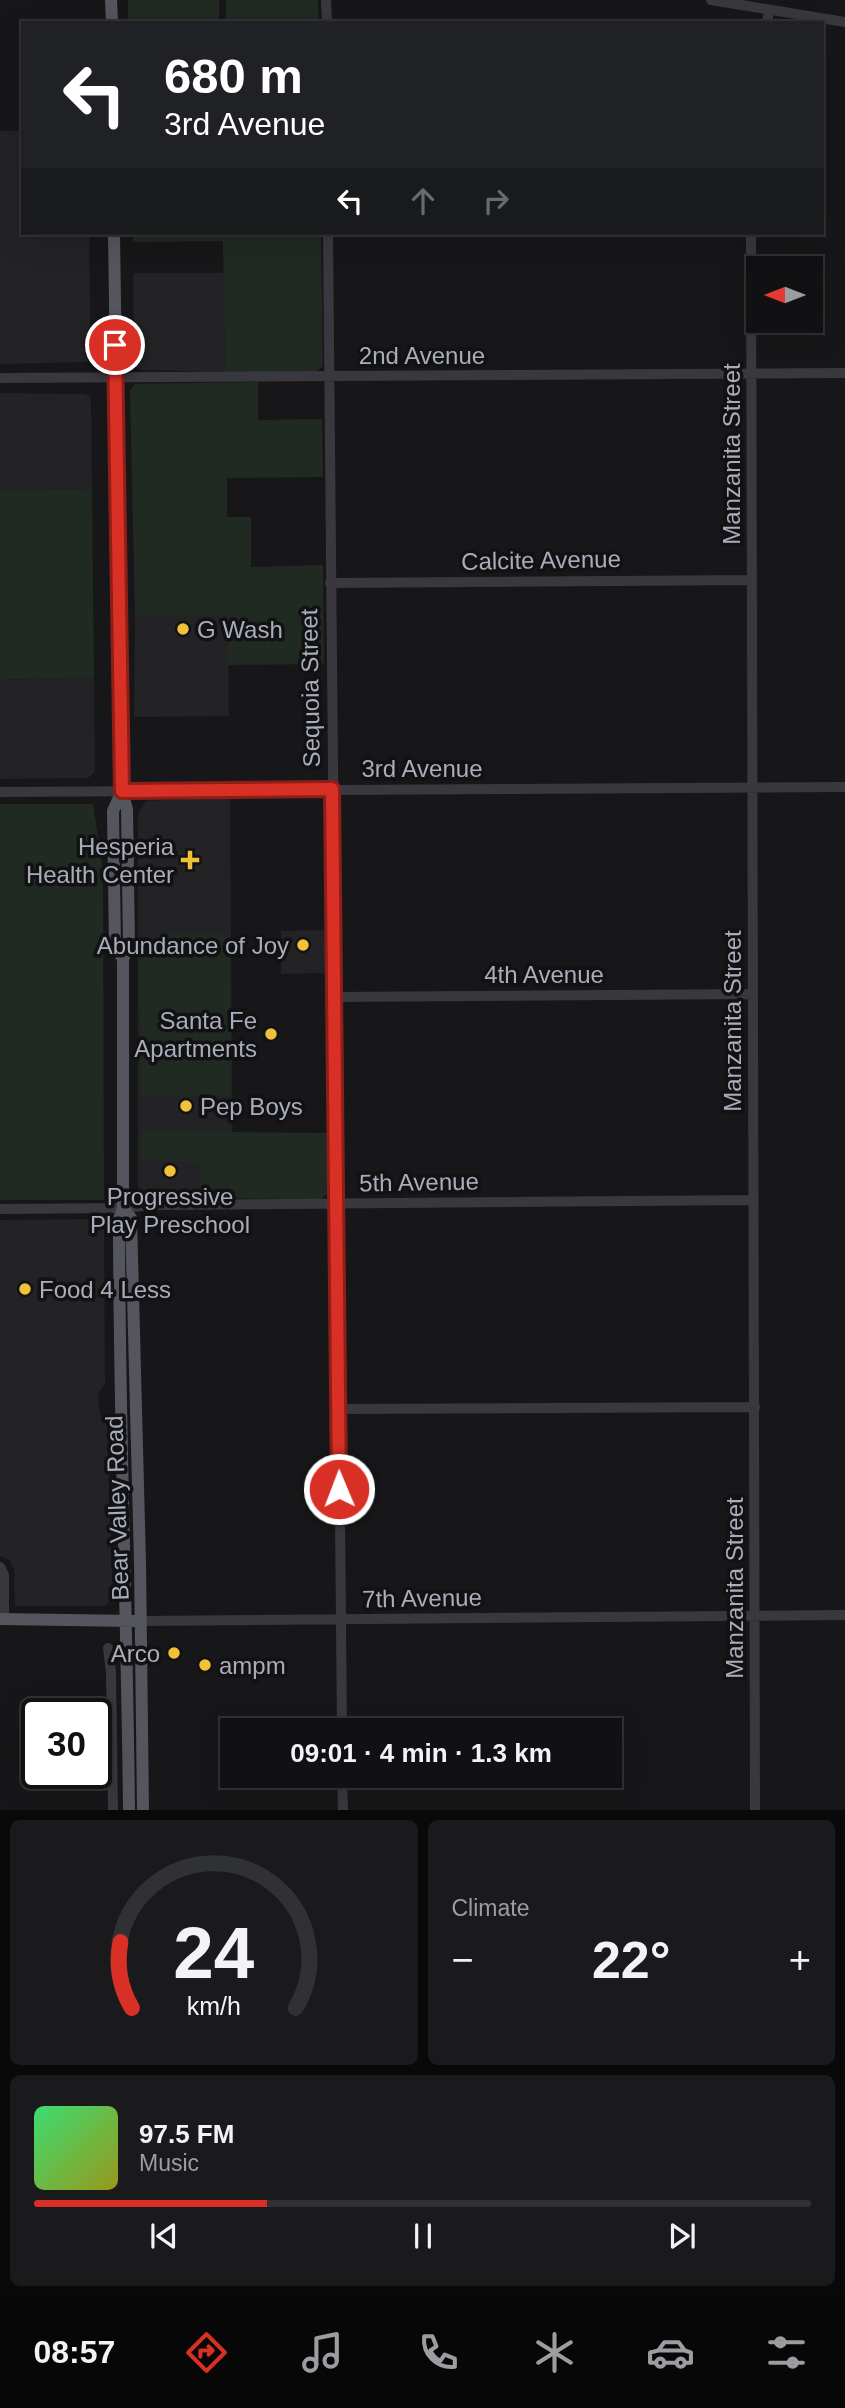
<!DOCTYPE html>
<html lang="en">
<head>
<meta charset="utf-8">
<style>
  body { margin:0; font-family:Helvetica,sans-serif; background:#1a1a1c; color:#f1f3f6; height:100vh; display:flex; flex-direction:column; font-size:26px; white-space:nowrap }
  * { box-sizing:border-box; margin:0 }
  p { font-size:23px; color:#9c9da0 }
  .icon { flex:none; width:38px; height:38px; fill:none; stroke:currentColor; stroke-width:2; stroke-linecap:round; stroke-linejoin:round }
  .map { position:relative; height:1810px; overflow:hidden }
  .details { display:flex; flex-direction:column; gap:10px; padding:10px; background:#09090a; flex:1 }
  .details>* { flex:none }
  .top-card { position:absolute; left:21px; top:21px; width:803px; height:214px; border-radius:0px; box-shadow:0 7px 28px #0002,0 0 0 2px #303133; background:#202124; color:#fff; overflow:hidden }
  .needle { width:46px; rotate:270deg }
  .fabs { position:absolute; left:746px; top:256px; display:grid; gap:14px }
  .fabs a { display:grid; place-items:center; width:77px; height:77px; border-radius:0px; background:#111113; box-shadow:0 7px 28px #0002,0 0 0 2px #303133; font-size:35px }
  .speed { position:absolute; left:21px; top:1698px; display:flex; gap:14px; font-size:35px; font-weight:700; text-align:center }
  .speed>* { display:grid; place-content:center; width:91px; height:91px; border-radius:50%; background:#111113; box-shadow:0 7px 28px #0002,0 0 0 2px #303133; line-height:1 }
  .speed .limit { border:4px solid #111; border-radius:10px; background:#fff; color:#111 }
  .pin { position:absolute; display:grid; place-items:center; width:60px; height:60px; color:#fff; margin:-30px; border:4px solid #fff; border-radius:50%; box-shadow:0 2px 7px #0007 }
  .me { position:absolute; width:77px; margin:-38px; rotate:359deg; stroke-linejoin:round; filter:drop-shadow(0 0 5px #0008) }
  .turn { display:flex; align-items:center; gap:24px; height:147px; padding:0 28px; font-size:32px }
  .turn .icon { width:91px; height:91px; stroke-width:2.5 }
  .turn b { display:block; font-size:49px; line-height:60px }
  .lanes { display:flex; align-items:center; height:66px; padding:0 28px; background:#0003; justify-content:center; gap:35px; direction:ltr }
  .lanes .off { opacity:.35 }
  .big { font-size:52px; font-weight:600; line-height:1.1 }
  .details .card { flex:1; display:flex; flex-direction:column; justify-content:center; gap:10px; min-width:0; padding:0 24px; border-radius:10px; background:#1a1a1c }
  .details .dial { align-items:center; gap:0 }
  .dial svg { height:182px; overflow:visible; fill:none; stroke:#303133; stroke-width:7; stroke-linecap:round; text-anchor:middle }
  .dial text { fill:#f1f3f6; stroke:none }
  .song { display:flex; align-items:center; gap:21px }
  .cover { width:84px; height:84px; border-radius:10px; background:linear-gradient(135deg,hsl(140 70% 55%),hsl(60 70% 35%)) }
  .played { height:7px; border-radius:4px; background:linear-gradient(90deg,#d93025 30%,#303133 30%) }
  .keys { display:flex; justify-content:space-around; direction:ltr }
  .heat { display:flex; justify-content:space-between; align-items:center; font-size:38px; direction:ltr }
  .details .tiles { flex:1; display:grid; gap:10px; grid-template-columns:1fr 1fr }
  .card:last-child { grid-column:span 2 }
  .trip { position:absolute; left:220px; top:1718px; width:402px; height:70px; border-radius:0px; background:#111113; box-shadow:0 7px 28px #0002,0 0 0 2px #303133; font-weight:600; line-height:70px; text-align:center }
  .dock { display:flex; height:112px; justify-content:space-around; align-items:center; background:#070708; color:#9c9da0 }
  .dock .icon { width:49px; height:49px }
  .dock .on { color:#d93025 }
  .dock b { font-size:32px; color:#f1f3f6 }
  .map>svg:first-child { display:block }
</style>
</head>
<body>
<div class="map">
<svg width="845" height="1810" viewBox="0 0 845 1810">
  <rect width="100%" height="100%" fill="#171719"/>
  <path fill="#232326" d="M 0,131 L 23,131 L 23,233 L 89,233 L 91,362 L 0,364 Z
    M 133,273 L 224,273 L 225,372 L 143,370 L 137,368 L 134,362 Z
    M 0,393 L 85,394 L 91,398 L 92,489 L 0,491 Z
    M 228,615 L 229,716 L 134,717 L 135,616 Z
    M 94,677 L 95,772 L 88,778 L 0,779 L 0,680 Z
    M 230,797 L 233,1199 L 147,1199 L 138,1194 L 138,814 L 146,801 Z
    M 326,930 L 327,973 L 281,974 L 281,931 Z
    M 98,1219 L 104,1225 L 105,1384 L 98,1394 L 100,1414 L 107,1422 L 113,1599 L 105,1606 L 15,1606 L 14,1569 L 9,1560 L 0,1556 L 0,1220 Z"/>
  <path fill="#212923" d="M 128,0 L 219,0 L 219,23 L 128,23 Z
    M 226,0 L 318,0 L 319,23 L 226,23 Z
    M 133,233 L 321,233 L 323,366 L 316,372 L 225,372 L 223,241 L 133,242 Z
    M 258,382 L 258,420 L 322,419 L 323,477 L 227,478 L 227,517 L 251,517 L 251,567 L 323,565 L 324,664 L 228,665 L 228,616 L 135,616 L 130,391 L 135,384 Z
    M 92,489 L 94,677 L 0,680 L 0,491 Z
    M 0,804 L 93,804 L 103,870 L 104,1200 L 0,1200 Z
    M 161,933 L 230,934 L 231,1096 L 141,1097 L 139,950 L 143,939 L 155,938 Z
    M 141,1131 L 328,1133 L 329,1192 L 321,1199 L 201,1198 L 201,1162 L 140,1161 Z"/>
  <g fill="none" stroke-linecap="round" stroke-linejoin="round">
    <path stroke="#38383e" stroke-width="10" d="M 326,0 L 327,23
      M 711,0 L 845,22
      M 767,23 L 769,10
      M 328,233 L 342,1731
      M 751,233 L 755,1810
      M 0,378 L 845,373
      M 330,583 L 752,580
      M 0,792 L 845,787
      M 335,997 L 753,994
      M 0,1209 L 123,1208 L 153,1205 L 754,1200
      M 338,1409 L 755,1407
      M 0,1567 L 4,1575 L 4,1619
      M 141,1621 L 845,1615
      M 108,1648 L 111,1672 L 113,1810
      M 342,1776 L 343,1810"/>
    <path stroke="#54555d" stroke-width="12" d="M 111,0 L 112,23
      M 114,233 L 122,791 L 127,809 L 129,946 L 123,959 L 123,1208 L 119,1219 C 119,1416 127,1613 129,1810
      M 122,791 L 113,811 L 115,947 L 123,959
      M 123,1208 L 131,1218 L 140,1562 L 143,1810
      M 0,1619 L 134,1621"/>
  </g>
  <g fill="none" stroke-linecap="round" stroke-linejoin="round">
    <g stroke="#8d1f18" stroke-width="18">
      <path id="route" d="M 115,345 L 122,791 L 332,789 L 339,1489"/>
    </g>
    <use href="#route" stroke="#d93025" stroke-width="12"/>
  </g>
  <g fill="#f1c237" stroke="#121214" stroke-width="2.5">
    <circle cx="183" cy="629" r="7"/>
    <path d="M186.5 849.5h7v7h7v7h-7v7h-7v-7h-7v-7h7z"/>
    <circle cx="303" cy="945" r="7"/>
    <circle cx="271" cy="1034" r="7"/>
    <circle cx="186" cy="1106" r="7"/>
    <circle cx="170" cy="1171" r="7"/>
    <circle cx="25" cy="1289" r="7"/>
    <circle cx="174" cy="1653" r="7"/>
    <circle cx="205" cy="1665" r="7"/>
  </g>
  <g text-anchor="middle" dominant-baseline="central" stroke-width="7" stroke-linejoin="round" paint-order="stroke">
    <g font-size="24" fill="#a9adb9" stroke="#121214">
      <text x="422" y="355">2nd Avenue</text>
      <text transform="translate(731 454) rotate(-90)">Manzanita Street</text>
      <text transform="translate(541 560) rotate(-1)">Calcite Avenue</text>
      <text transform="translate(310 688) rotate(-91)">Sequoia Street</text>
      <text x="422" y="768">3rd Avenue</text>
      <text x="544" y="974">4th Avenue</text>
      <text transform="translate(732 1021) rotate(-90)">Manzanita Street</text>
      <text transform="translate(419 1182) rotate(-1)">5th Avenue</text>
      <text transform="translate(117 1508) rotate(-92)">Bear Valley Road</text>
      <text transform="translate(734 1588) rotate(-90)">Manzanita Street</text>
      <text transform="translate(422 1598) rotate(-1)">7th Avenue</text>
    </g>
    <g font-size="24" fill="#a9adb9" stroke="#121214" text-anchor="start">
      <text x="197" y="629">G Wash</text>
      <text x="174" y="846" text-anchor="end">Hesperia<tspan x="174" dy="28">Health Center</tspan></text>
      <text x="289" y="945" text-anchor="end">Abundance of Joy</text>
      <text x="257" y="1020" text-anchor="end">Santa Fe<tspan x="257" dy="28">Apartments</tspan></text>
      <text x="200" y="1106">Pep Boys</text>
      <text x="170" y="1196" text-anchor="middle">Progressive<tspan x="170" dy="28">Play Preschool</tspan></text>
      <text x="39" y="1289">Food 4 Less</text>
      <text x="160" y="1653" text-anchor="end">Arco</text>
      <text x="219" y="1665">ampm</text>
    </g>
  </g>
</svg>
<div class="fabs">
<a><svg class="needle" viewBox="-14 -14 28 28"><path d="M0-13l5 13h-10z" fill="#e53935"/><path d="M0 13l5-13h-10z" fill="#9c9da0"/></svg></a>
</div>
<div class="speed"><div class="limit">30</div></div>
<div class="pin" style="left:115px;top:345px;background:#d93025"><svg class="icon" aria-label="arrive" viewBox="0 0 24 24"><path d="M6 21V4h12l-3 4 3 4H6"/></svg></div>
<svg class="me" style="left:339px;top:1489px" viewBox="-20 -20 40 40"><circle r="17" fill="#d93025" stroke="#fff" stroke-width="3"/><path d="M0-11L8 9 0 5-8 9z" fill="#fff"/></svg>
<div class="trip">09:01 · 4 min · 1.3 km</div>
<div class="top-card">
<div class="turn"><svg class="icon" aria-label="left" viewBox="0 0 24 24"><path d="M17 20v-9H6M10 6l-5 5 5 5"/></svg><div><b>680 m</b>3rd Avenue</div></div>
<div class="lanes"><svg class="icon" aria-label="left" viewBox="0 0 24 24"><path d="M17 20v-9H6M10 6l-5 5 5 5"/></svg><svg class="icon off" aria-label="ahead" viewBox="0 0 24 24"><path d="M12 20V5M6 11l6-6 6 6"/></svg><svg class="icon off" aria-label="right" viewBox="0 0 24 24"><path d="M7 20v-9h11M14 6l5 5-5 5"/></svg></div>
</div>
</div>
<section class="details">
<div class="tiles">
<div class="card dial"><svg viewBox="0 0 100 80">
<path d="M14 69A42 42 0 1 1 86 69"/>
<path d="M14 69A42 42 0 0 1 9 40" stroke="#d93025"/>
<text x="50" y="56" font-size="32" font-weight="700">24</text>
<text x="50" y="72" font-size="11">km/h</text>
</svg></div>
<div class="card"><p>Climate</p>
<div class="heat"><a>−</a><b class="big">22°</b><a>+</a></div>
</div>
<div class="card">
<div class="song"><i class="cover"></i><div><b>97.5 FM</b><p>Music</p></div></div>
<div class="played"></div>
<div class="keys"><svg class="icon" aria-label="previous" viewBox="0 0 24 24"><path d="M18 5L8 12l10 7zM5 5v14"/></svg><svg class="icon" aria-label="pause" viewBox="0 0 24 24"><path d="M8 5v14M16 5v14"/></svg><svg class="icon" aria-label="next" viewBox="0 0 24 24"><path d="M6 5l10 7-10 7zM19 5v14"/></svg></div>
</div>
</div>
</section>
<nav class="dock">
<b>08:57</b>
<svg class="icon on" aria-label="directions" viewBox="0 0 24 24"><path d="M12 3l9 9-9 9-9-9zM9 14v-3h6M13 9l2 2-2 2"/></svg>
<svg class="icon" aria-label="music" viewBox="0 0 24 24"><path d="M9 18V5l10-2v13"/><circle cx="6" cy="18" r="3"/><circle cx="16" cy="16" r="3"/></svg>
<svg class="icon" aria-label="phone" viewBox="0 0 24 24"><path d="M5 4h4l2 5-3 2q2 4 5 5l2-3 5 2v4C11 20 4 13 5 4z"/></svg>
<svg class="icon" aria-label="climate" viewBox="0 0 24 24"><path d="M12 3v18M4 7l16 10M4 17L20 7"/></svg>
<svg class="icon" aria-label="car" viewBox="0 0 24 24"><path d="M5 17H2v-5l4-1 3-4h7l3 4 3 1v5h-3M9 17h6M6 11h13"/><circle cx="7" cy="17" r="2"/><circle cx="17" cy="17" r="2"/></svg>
<svg class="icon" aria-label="filters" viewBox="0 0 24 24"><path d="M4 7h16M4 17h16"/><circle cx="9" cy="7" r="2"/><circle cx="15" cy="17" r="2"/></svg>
</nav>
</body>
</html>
